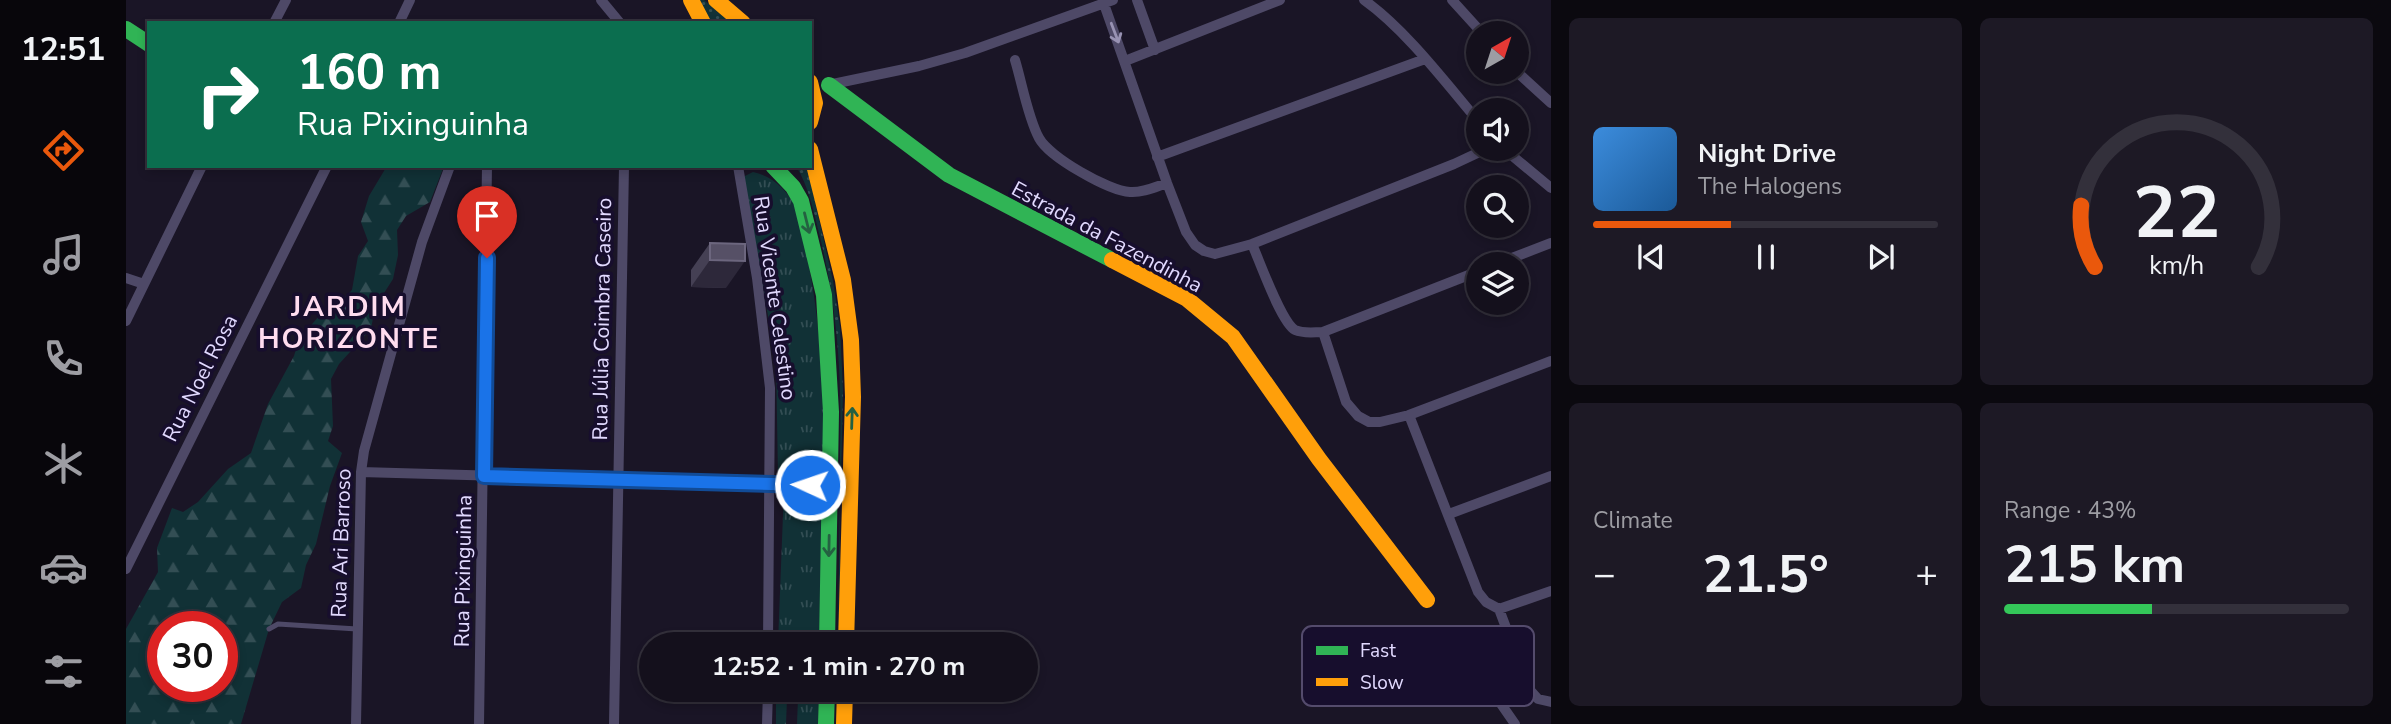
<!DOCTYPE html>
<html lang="en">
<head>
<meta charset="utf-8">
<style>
  body { margin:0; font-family:"Nunito Sans",sans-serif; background:#1d1925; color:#f1f3f6; height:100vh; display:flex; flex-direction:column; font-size:26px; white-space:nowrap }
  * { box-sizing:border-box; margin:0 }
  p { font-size:23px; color:#9d9da3 }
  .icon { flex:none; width:38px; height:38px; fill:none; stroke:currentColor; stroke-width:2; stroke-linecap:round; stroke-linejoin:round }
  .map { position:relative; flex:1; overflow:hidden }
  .drawer { display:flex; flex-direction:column; gap:18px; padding:18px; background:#0b090f; width:840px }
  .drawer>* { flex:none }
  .top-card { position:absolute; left:21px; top:21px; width:665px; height:147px; border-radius:0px; box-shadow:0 4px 10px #0003,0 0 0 2px #33303b; background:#0b6e4f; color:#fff; overflow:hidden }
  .needle { width:46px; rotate:39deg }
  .tools { position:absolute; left:1340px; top:21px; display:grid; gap:14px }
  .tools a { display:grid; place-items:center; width:63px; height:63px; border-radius:50%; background:#14101c; box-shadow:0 4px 10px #0003,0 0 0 2px #33303b; font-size:35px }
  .speed { position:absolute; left:21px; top:611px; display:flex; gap:14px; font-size:35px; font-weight:700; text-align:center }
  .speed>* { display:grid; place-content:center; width:91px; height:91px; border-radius:50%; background:#14101c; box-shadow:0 4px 10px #0003,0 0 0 2px #33303b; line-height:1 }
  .speed .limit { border:10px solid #d22; background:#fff; color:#111 }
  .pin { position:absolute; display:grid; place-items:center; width:60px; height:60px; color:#fff; margin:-72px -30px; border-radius:50% 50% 50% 0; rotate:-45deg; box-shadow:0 0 7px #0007 }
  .pin .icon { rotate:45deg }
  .me { position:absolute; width:77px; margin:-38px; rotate:273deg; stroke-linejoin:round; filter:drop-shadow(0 0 5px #0008) }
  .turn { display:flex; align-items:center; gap:24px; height:147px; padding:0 35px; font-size:32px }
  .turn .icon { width:91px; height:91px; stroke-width:2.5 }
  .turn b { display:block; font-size:49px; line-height:60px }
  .big { font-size:52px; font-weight:700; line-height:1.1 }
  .drawer .card { flex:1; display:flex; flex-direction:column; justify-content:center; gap:10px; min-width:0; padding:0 24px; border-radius:10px; background:#1d1925 }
  .drawer .dial { align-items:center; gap:0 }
  .dial svg { height:182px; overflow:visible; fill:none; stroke:#33303b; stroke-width:7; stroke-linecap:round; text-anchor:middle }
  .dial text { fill:#f1f3f6; stroke:none }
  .song { display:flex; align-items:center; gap:21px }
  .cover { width:84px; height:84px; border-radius:10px; background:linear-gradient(135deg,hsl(210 70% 55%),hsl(210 70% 35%)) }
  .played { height:7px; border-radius:4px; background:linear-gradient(90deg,#ea580c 40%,#33303b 40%) }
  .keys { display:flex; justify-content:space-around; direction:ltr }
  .heat { display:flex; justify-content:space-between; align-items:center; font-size:38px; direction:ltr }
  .charge { height:10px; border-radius:5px; background:linear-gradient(90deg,#34c759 43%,#33303b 0) }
  .drawer .tiles { flex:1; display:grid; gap:18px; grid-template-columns:repeat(2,1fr) }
  .trip { position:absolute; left:513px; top:632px; width:399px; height:70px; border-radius:35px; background:#14101c; box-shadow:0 4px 10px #0003,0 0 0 2px #33303b; font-weight:700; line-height:70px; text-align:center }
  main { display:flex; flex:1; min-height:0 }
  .tab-bar { display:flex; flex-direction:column; width:126px; justify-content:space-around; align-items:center; background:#08060b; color:#9d9da3 }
  .tab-bar .icon { width:49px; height:49px }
  .tab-bar .on { color:#ea580c }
  .tab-bar b { font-size:32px; color:#f1f3f6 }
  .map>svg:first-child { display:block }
</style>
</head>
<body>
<main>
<nav class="tab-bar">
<b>12:51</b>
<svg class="icon on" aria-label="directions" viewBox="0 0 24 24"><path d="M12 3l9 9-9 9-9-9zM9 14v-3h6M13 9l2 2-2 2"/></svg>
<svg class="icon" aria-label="music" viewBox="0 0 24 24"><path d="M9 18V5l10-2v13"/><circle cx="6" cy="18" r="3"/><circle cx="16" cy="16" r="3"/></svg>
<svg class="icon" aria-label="phone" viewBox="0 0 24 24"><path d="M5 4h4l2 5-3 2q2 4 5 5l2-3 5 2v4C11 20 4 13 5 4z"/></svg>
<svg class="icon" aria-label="climate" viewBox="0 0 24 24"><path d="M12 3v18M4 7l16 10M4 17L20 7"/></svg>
<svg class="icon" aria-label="car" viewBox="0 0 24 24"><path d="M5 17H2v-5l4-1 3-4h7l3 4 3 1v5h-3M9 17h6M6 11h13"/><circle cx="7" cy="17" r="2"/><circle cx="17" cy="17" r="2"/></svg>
<svg class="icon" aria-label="filters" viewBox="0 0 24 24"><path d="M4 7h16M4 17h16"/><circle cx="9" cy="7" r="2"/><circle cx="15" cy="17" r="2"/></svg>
</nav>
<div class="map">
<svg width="1425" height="724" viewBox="0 0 1425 724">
  <defs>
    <pattern id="grass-dots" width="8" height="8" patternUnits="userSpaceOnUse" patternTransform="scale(1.75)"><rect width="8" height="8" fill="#113136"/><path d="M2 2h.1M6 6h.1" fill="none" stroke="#334e54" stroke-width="1.8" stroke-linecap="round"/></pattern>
    <pattern id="forest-firs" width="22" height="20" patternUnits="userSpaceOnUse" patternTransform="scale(1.75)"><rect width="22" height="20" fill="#113136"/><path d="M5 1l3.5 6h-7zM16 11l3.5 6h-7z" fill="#334e54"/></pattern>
    <pattern id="park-tufts" width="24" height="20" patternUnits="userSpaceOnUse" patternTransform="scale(1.75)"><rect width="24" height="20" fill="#113136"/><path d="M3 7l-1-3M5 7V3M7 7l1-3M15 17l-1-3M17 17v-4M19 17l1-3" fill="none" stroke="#334e54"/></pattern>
  </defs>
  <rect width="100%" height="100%" fill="#1a1526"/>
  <path fill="url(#grass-dots)" d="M 574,0 L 578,0 L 605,23 L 584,23 Z
    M 670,166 L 681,166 L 707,281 L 714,327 L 717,390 L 715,483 L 713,481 C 717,396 714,319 694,237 C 688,213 683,187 670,166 Z
    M 714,495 L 714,644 L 712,644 Z"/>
  <path fill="url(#forest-firs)" fill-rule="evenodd" d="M 261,166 L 318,166 L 304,202 L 280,216 L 271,230 L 272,255 L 267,279 L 249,307 L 245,329 L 213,364 L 205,379 L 207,426 L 202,441 L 216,453 L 204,486 L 190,544 L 180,565 L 175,588 L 156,602 L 143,629 L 115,724 L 0,724 L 0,629 L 32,572 L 31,548 L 46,508 L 57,512 L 72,502 L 102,469 L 125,453 L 142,404 L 168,356 L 173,339 L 194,315 L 211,305 L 226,290 L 232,256 L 242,241 L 235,222 L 243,196 ZM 37,626 L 96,626 L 96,686 L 37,686 Z"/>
  <path fill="url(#park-tufts)" d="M 627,172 C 646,176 663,191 670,209 C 676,224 678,241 681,256 C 692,309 696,363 698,417 C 699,436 702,463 694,480 L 652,475 L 650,361 L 618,179 L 619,176 Z
    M 658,489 L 697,490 L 694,644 L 652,644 Z
    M 650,690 L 693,690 L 692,724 L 671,724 L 672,699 L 661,698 L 660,724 L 650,724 Z"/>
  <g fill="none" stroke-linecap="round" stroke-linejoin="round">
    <path stroke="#4e4967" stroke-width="5" d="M 143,629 L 152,624 L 231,629"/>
    <path stroke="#4e4967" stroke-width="10" d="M 475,0 L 494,23
      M 1011,0 L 1029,50
      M 1238,0 C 1280,30 1319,82 1353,122
      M 1326,0 L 1356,33
      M 978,4 L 1041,183 L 1060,232 L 1069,245 L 1078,251 L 1089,254 L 1126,244 L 1328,164 L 1360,149
      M 148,23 L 160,0
      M 273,23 L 284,0
      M 889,60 C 896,83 902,118 913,138 C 923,157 983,191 1004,192 C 1017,193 1029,187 1041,183
      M 999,61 L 1154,0
      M 1391,72 L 1425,103
      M 702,85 L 793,66 L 839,53 L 987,0
      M 1378,149 L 1425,188
      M 1031,157 L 1299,59
      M 612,166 L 631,278 L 644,388 L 642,644
      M 1126,244 C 1134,262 1155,322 1169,330 C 1178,334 1188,332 1197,332 L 1353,271
      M 1370,264 L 1425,243
      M 0,278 L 18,284
      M 0,321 L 76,166
      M 1197,332 L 1220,402 L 1232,416 L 1243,422 L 1254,422 L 1283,415 L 1425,361
      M 1283,415 L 1352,592 L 1360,602 L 1373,609 L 1425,591
      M 235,472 L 703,485
      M 1323,514 L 1425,476
      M 0,569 L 201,166
      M 1373,609 L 1403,689 L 1412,699 L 1425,702
      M 1348,665 L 1389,724
      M 230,724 L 235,472 L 238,451 L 296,242 L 324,166
      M 353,724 L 361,166
      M 488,724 L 498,166
      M 641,724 L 642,690"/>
    <path stroke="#30b455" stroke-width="16" d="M 0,29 L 23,44
      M 703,85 L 823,175 L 986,260
      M 647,166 L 667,187 L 675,201 L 698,295 L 705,412 L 701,644
      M 700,724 L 701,690"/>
    <path stroke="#ff9f0a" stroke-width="16" d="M 565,0 L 577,23
      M 590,0 L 617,23
      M 684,82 L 689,103 L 684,122
      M 684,149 L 717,280 L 725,340 L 727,397 L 720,644
      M 986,260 L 1061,299 L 1107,337 L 1193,459 L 1301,600
      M 718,724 L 719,690"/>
  </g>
  <path fill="#454054" d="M 584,243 L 600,288 L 565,287 L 565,270 Z"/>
  <path fill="#2d283a" d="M 584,260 L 619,261 L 600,288 L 565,287 Z"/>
  <path fill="#565066" stroke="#6c667e" stroke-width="2" d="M 584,243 L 619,244 L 619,261 L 584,260 Z"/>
  <defs><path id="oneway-shaft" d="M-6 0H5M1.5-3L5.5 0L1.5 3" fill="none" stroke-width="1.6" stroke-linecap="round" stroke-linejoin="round" transform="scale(1.75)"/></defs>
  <use stroke="#9892b3" href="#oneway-shaft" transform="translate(989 33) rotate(69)"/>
  <g stroke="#246141">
    <use href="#oneway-shaft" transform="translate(681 223) rotate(76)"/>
    <use href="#oneway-shaft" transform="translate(726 418) rotate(-88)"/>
    <use href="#oneway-shaft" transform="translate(703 546) rotate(91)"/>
  </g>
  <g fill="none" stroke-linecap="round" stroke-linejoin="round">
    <g stroke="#114b97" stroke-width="18">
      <path id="route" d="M 361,258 L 358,476 L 684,485"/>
    </g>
    <use href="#route" stroke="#1a73e8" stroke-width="12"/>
  </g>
  <g text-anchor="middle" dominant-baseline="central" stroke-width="7" stroke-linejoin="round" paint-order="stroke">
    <g font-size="21" fill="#e2daff" stroke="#170e2d">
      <text transform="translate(981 237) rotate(28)">Estrada da Fazendinha</text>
      <text transform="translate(649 298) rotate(82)">Rua Vicente Celestino</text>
      <text transform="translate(476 319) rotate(-89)">Rua Júlia Coimbra Caseiro</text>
      <text transform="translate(74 378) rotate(-63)">Rua Noel Rosa</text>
      <text transform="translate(215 543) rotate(-88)">Rua Ari Barroso</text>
      <text transform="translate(337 571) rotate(-89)">Rua Pixinguinha</text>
    </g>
    <g font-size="28" font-weight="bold" letter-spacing="2" fill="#ffdcef" stroke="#170e2d">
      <text x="223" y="307">JARDIM<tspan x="223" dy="32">HORIZONTE</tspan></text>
    </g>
  </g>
  <rect x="1176" y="626" width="232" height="80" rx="10" fill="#170e2d" stroke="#544b6c" stroke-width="2"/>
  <rect x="1190" y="646" width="32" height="9" fill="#30b455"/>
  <rect x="1190" y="678" width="32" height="8" fill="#ff9f0a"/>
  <g font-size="19" fill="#e2daff">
    <text x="1234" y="657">Fast</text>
    <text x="1234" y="689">Slow</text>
  </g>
</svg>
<div class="tools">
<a><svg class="needle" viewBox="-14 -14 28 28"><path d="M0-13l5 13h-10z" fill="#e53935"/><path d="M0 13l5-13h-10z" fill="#9d9da3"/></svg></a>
<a><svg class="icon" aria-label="sound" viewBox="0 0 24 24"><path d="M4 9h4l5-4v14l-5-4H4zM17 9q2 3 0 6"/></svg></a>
<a><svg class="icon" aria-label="search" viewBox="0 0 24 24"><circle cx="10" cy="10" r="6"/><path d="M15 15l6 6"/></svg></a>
<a><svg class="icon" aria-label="layers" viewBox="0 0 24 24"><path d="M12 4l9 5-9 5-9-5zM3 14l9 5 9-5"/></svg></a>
</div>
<div class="speed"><div class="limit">30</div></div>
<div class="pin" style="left:361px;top:258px;background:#d93025"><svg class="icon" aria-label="arrive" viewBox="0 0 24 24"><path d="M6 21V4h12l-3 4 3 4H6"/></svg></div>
<svg class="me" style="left:684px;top:485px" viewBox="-20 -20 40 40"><circle r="17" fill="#1a73e8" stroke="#fff" stroke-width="3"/><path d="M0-11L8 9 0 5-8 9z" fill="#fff"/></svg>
<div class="trip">12:52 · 1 min · 270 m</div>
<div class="top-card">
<div class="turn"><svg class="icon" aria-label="right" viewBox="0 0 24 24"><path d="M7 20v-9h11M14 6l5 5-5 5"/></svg><div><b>160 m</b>Rua Pixinguinha</div></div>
</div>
</div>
<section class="drawer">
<div class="tiles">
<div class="card">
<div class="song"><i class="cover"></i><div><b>Night Drive</b><p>The Halogens</p></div></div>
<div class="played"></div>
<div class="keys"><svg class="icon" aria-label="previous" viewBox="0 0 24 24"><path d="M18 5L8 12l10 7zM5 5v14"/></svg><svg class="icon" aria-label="pause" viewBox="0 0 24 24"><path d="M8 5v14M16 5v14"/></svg><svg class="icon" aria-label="next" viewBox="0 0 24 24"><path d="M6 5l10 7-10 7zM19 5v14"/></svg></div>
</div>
<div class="card dial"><svg viewBox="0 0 100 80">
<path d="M14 69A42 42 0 1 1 86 69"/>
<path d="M14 69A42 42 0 0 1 8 42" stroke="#ea580c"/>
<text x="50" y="56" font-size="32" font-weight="700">22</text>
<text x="50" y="72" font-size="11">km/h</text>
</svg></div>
<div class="card"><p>Climate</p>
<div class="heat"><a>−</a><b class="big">21.5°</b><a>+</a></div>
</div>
<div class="card"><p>Range · 43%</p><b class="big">215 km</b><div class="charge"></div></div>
</div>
</section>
</main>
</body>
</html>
